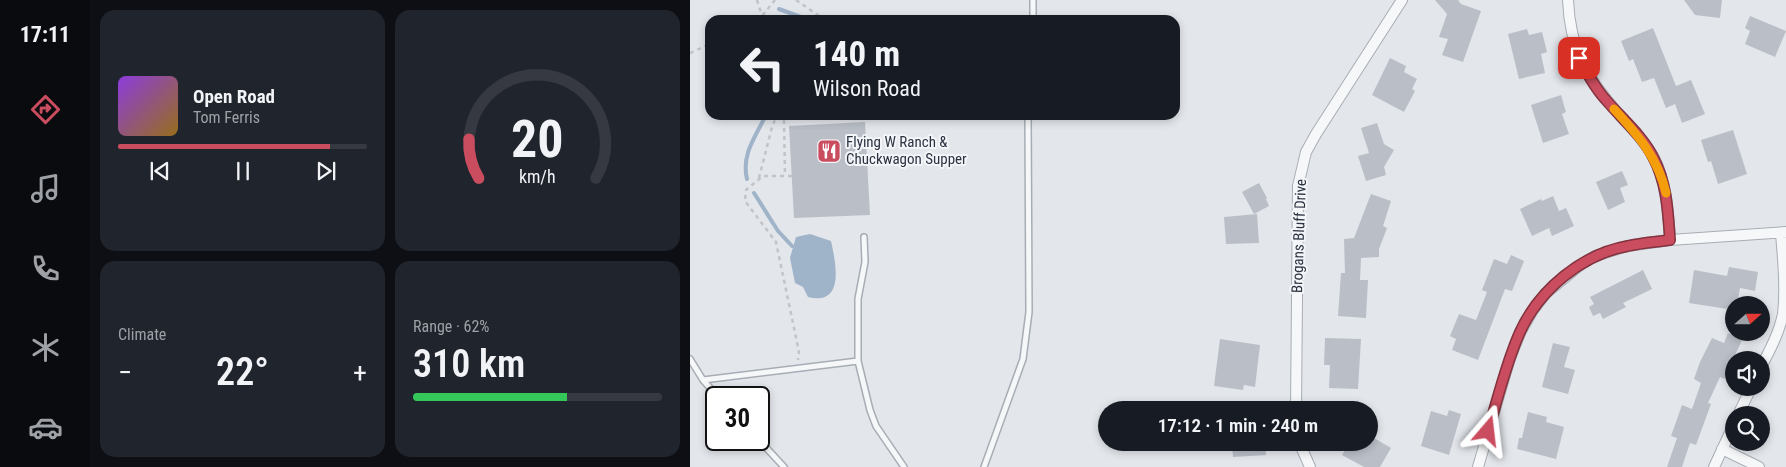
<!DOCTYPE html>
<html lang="en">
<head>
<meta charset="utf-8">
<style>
  body { margin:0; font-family:"Roboto Condensed",sans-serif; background:#20242c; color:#f1f3f6; height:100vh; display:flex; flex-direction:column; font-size:19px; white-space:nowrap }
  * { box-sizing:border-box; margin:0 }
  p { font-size:16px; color:#9ea1a6 }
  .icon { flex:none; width:28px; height:28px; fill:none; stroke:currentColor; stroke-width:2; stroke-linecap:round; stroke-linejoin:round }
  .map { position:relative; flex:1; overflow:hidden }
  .side { display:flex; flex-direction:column; gap:10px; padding:10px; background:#0d0f14; width:600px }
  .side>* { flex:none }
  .hud { position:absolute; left:15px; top:15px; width:475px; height:105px; border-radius:15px; box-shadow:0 2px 8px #0003; background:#171b24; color:#f1f3f6; overflow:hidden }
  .needle { width:32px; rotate:69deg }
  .fabs { position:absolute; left:1035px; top:296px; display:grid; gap:10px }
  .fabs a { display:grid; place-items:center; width:45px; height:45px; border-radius:50%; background:#171b24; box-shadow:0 2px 8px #0003; font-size:25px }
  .speed { position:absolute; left:15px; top:386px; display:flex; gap:10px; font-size:25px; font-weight:700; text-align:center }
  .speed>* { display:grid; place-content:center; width:65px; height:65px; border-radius:50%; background:#171b24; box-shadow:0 2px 8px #0003; line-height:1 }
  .speed .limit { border:2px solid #111; border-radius:8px; background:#fff; color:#111 }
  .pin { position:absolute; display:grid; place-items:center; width:42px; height:42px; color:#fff; margin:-21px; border-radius:10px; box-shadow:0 2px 8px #0006 }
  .me { position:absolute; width:55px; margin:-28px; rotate:17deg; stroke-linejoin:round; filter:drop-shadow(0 0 4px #0008) }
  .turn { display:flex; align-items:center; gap:18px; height:105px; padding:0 25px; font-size:22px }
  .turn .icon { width:65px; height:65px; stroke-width:2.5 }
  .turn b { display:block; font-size:35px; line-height:42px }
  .big { font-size:38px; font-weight:600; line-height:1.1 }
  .side .widget { flex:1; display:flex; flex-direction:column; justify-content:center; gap:8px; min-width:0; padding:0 18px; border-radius:15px; background:#20242c }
  .side .dial { align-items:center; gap:0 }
  .dial svg { height:130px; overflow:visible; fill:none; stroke:#363941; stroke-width:7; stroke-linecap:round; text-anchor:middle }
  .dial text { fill:#f1f3f6; stroke:none }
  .song { display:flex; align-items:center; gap:15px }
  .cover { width:60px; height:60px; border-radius:8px; background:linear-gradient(135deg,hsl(270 70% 55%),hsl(40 70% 35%)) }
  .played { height:5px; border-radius:2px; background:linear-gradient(90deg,#ca4d5f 85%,#363941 85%) }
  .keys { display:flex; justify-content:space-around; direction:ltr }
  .heat { display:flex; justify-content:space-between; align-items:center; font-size:28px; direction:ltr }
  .charge { height:8px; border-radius:4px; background:linear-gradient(90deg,#34c759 62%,#363941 0) }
  .side .tiles { flex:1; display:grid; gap:10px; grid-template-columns:repeat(2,1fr) }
  .trip { position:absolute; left:408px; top:401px; width:280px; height:50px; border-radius:25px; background:#171b24; box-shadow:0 2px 8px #0003; font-weight:600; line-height:50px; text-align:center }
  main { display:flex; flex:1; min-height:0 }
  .menu { display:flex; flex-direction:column; width:90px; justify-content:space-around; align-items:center; background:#090b0e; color:#9ea1a6 }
  .menu .icon { width:35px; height:35px }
  .menu .on { color:#ca4d5f }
  .menu b { font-size:22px; color:#f1f3f6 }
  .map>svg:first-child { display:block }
</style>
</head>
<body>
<main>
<nav class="menu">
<b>17:11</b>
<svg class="icon on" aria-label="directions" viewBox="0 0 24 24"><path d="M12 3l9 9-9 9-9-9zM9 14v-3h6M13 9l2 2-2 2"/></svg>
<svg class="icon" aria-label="music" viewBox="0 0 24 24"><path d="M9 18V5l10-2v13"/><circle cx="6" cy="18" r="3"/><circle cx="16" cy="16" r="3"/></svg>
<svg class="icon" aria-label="phone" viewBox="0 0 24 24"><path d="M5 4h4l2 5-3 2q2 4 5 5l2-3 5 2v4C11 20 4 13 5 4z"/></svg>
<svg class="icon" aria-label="climate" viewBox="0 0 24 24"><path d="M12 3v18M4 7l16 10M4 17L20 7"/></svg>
<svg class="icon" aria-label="car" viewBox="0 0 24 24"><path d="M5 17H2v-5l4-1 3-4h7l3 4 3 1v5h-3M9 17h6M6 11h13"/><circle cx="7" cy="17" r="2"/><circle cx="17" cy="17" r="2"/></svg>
</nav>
<section class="side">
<div class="tiles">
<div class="widget">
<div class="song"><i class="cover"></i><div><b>Open Road</b><p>Tom Ferris</p></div></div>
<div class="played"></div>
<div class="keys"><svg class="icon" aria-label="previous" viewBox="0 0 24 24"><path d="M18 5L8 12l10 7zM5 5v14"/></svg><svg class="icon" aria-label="pause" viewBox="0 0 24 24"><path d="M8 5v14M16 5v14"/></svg><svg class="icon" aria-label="next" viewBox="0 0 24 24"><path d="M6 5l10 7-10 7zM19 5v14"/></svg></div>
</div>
<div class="widget dial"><svg viewBox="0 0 100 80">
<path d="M14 69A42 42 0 1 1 86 69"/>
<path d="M14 69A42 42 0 0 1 8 45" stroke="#ca4d5f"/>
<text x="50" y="56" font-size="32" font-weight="700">20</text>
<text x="50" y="72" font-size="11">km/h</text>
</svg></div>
<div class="widget"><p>Climate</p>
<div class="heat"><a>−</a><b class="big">22°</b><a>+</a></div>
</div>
<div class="widget"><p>Range · 62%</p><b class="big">310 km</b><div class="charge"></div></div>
</div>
</section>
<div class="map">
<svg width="1096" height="467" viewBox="0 0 1096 467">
  <rect width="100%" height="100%" fill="#e3e6eb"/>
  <path fill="#9fb3c9" d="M 120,234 L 141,241 C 146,264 155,306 118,297 L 113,287 L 105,283 L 100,258 L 106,237 Z"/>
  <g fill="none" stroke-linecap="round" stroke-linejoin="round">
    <path stroke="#9fb3c9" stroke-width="4" d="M 89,9 L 119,20
      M 57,179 C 51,154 66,136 76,115
      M 64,193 L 88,231 L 102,246"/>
  </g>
  <path fill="#babfc7" d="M 745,0 L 768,0 L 771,4 L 791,11 L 773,62 L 752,55 L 758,39 L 749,37 L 757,14 Z
    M 994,0 L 1032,0 L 1030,18 L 1005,15 Z
    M 1060,16 L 1096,31 L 1085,57 L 1055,44 L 1060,31 L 1055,28 Z
    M 963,28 L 986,86 L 1001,80 L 1015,114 L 992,123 L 985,104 L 976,108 L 964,78 L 952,82 L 943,59 L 939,61 L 931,41 Z
    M 837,29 L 839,35 L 852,32 L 857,52 L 851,54 L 855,73 L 829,79 L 818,34 Z
    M 700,58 L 716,66 L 714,72 L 727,79 L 722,89 L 725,91 L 714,112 L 682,95 Z
    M 871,95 L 876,112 L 872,114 L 879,134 L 853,143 L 841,105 Z
    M 175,122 L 180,215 L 104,218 L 99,126 Z
    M 687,123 L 694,144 L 704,150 L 694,167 L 696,175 L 676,181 L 668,156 L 679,153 L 671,128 Z
    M 1043,130 L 1057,174 L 1028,184 L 1021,161 L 1018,162 L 1011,140 Z
    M 932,171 L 938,185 L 930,188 L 935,202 L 918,210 L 906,182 Z
    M 569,183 L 577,198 L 576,199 L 579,206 L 564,214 L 552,192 Z
    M 681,194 L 701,201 L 693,226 L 697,228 L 689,249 L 689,257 L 671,258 L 670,280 L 678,280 L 676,318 L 648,316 L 651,273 L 655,273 L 654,239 L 664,238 Z
    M 863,196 L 869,211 L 876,208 L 884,226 L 862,236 L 859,228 L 842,236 L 830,209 L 851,199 L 852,201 Z
    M 567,214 L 569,243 L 536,244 L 534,217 Z
    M 821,255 L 834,261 L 822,291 L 815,289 L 788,360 L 762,350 L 766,339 L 760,336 L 769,314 L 786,320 L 797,292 L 792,290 L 804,259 L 817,264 Z
    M 1039,267 L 1068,272 L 1065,291 L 1050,288 L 1047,305 L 1044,305 L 1044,310 L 999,303 L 1004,270 L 1037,276 Z
    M 953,270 L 962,289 L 933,303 L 936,307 L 913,319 L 910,313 L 903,316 L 899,307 L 904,304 L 900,297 Z
    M 1038,333 L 1052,340 L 1034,379 L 1030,377 L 1018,403 L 1021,404 L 1006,445 L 1000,443 L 992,467 L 977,467 L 987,438 L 981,436 L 992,405 L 1002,409 L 1011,383 L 1004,379 L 1010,362 L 1022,338 L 1034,343 Z
    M 635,338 L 671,339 L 668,389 L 639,388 L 640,365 L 634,365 Z
    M 530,339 L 570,345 L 565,387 L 554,385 L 553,390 L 524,386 Z
    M 863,343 L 880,347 L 874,367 L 885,370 L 878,394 L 852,387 Z
    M 759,410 L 771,414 L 759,455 L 731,446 L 741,411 L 757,416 Z
    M 838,412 L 857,417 L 856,422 L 874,427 L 866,459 L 827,449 L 829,438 L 832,438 Z
    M 679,435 L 701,448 L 690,467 L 674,467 L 652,455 L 660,442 L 679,442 Z
    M 542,442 L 575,442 L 576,455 L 543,457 Z"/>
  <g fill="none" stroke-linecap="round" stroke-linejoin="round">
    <g stroke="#a8adb5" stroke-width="8">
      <path id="lane" d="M 343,0 L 343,20
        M 174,237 L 175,262 L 168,299 L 168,361 L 180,410 L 186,426 L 214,467
        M 0,359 L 13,380 L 29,398
        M 13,380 L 168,361
        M 69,440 L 94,467
        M 294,467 L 333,359 L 339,312 L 338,115"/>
    </g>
    <g stroke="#a8adb5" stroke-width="12">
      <path id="street" d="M 878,0 C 880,48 896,78 928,113 C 940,127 955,141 964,158 C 977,184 978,212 980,240
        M 1071,367 C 1080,350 1089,333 1093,314 C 1096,288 1093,259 1091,233
        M 606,410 L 608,186 L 616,152 L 626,134 L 712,0
        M 1048,415 L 1061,388
        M 609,442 L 620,467
        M 1032,449 L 1069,467
        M 788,467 L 820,358 L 831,331 L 843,310 L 856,293 L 890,265 L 905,256 L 937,246 L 980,240 L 1096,232
        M 1024,467 L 1044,424"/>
    </g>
    <path stroke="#c1c4c9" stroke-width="2.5" stroke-dasharray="4 4" stroke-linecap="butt" d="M 67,0 L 72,16
      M 106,0 L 135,20
      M 66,20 L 72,16 L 85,0
      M 0,53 L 20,44
      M 94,120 L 95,176
      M 102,176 L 73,176 L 56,190 L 55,201 L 86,242 L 109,352 L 108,360
      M 69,178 L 82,127 L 87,115"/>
    <use href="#lane" stroke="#f6f7f9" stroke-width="5"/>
    <use href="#street" stroke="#f6f7f9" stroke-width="10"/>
  </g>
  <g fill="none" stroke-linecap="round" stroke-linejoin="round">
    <g stroke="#83323e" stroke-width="12">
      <path id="route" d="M 798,431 C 808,398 816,363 830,332 C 849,290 892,254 938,246 C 951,243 966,242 980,240 C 978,212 977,183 963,157 C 952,135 932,119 916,100 C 905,88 897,73 889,58"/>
    </g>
    <use href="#route" stroke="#ca4d5f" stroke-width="9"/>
    <path stroke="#f59e0b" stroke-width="9" d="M 924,109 C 948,135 968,158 976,193"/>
  </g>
  <defs>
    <g id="restaurant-square" transform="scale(1.25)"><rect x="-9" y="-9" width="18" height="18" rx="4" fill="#ca4d5f" stroke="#f3f5f8"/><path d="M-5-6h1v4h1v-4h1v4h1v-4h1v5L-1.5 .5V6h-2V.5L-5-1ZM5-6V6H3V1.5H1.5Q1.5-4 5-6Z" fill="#fff"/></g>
  </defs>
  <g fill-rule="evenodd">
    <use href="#restaurant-square" x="139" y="151"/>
  </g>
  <g text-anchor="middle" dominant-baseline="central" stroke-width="4" stroke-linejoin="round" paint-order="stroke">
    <g font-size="15" fill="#2b3342" stroke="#f3f5f8" text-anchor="start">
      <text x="156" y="142">Flying W Ranch &amp;<tspan x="156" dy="17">Chuckwagon Supper</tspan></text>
    </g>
    <g font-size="15" fill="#2b3342" stroke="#f3f5f8">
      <text transform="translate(609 236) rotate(-88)">Brogans Bluff Drive</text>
    </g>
  </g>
</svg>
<div class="fabs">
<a><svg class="needle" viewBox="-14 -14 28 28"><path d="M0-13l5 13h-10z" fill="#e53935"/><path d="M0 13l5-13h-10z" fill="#9ea1a6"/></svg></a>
<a><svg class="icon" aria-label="sound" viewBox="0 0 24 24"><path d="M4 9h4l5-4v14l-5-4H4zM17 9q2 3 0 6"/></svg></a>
<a><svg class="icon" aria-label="search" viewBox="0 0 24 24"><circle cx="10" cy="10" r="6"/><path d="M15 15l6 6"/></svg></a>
</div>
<div class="speed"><div class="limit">30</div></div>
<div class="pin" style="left:889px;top:58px;background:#d93025"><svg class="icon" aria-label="arrive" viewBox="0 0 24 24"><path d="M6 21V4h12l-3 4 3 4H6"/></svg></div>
<svg class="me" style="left:798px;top:431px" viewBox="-20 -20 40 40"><path d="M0-17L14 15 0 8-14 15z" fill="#ca4d5f" stroke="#fff" stroke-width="4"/></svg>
<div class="trip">17:12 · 1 min · 240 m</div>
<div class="hud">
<div class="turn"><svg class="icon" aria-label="left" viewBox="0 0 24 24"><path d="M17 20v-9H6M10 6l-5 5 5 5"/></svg><div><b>140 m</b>Wilson Road</div></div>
</div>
</div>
</main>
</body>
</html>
